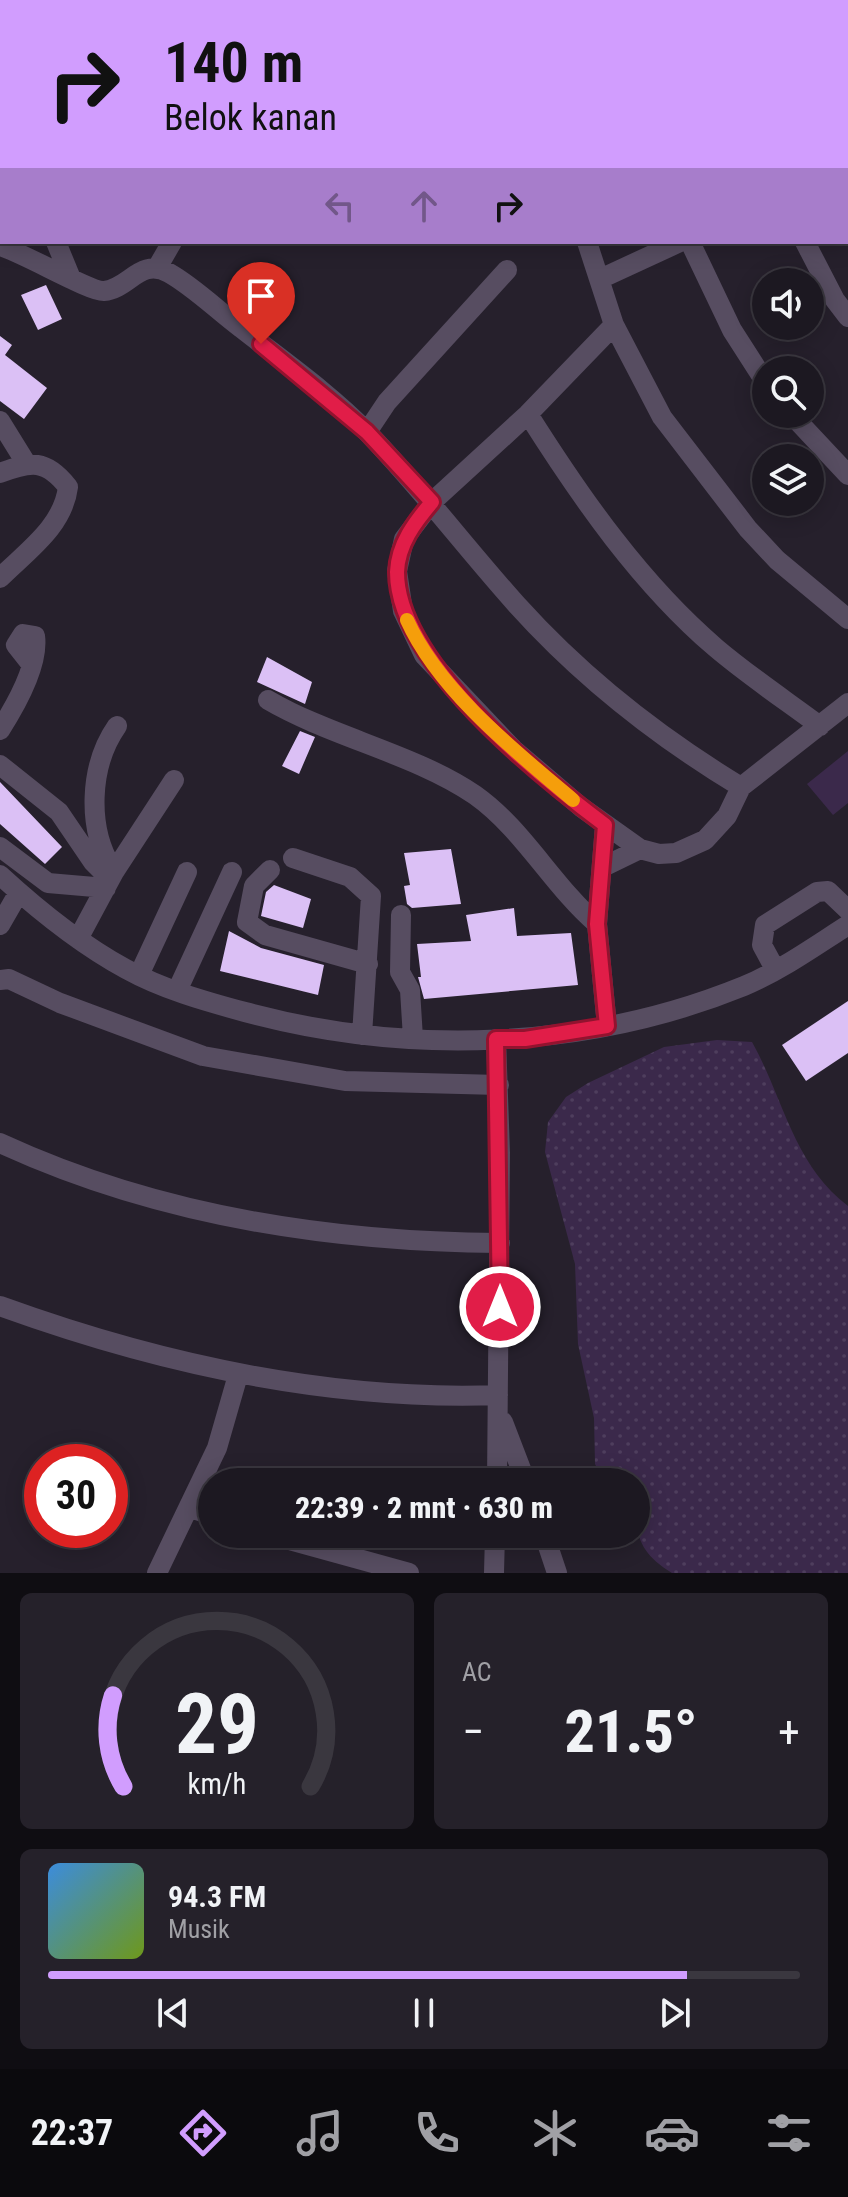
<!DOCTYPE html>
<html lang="id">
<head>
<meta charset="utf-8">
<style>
  body { margin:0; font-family:"Roboto Condensed",sans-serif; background:#25212a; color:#f1f3f6; height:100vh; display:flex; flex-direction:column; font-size:30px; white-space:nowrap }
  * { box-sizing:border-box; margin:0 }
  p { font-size:26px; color:#a0a0a5 }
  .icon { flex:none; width:44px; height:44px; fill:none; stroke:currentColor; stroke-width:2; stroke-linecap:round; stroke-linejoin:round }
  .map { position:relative; height:1573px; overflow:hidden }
  .details { display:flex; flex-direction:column; gap:20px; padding:20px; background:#0f0d12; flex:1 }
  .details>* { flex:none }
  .guide { position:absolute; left:0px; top:0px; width:848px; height:244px; box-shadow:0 4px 20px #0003,0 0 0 2px #3a373f; background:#d19dfe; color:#111; overflow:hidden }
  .fabs { position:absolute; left:752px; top:268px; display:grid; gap:16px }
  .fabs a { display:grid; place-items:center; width:72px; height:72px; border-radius:50%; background:#1c1821; box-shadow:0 4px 20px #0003,0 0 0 2px #3a373f; font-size:40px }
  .speed { position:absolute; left:24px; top:1444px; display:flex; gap:16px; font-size:40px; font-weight:700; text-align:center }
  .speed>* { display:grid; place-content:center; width:104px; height:104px; border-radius:50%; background:#1c1821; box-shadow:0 4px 20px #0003,0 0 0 2px #3a373f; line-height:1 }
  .speed .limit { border:12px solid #d22; background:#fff; color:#111 }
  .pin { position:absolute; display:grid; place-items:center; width:68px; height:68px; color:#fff; margin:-82px -34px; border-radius:50% 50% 50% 0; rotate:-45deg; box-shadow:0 0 8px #0007 }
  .pin .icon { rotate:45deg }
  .me { position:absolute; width:88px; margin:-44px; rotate:0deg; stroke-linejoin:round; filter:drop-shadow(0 0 6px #0008) }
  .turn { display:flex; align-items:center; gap:28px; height:168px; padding:0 32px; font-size:36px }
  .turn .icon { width:104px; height:104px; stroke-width:2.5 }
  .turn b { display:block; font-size:56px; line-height:68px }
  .lanes { display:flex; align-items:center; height:76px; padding:0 32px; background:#0003; justify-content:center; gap:40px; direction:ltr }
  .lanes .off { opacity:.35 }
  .big { font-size:60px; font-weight:800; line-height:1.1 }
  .details .card { flex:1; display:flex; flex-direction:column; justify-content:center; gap:12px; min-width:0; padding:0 28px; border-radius:12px; background:#25212a }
  .details .dial { align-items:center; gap:0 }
  .dial svg { height:208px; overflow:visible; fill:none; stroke:#3a373f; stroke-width:7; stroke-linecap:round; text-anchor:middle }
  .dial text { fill:#f1f3f6; stroke:none }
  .song { display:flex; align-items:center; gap:24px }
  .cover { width:96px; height:96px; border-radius:12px; background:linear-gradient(135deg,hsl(210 70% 55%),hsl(80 70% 35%)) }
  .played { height:8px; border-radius:4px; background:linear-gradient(90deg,#d19dfe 85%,#3a373f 85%) }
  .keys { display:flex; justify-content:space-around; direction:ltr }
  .heat { display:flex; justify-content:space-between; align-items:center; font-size:44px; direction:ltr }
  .details .tiles { flex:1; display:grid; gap:20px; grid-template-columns:1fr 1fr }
  .card:last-child { grid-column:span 2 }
  .trip { position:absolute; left:198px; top:1468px; width:452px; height:80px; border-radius:40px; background:#1c1821; box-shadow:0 4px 20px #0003,0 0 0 2px #3a373f; font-weight:800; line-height:80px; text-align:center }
  .menu { display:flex; height:128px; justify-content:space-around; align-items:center; background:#0b0a0d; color:#a0a0a5 }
  .menu .icon { width:56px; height:56px }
  .menu .current { color:#d19dfe }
  .menu b { font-size:36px; color:#f1f3f6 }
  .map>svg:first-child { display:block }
</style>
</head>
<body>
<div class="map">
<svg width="848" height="1573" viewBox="0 0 848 1573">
  <defs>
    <pattern id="grass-dots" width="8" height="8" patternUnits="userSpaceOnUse" patternTransform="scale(2)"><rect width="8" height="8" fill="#3b294b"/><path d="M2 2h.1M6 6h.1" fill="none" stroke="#4e3e5d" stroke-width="1.8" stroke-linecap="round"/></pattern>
  </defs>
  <rect width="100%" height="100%" fill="#26202c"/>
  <path fill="#31283a" d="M 222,0 L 436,0 L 435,2 Z"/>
  <path fill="url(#grass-dots)" d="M 717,1040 L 752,1042 C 784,1099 793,1164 848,1206 L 848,1573 L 672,1573 C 631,1548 636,1526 636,1482 L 604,1482 L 595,1464 L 594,1418 L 578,1344 L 575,1264 L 545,1152 L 548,1122 L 566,1097 L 588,1083 L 664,1047 Z"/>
  <path fill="#3b294b" d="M 848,751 L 848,803 L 833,815 L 807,784 Z"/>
  <path fill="#dbc0f5" d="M 46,285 L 62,319 L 38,330 L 21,295 Z
    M 0,336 L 12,345 L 5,355 L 47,388 L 24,419 L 0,401 Z
    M 267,657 L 312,682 L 305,704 L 257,682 Z
    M 300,731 L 315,737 L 299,774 L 282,766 Z
    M 0,782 L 62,847 L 45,864 L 0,824 Z
    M 451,849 L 461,904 L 412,908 L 407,904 L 404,886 L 410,885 L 404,853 Z
    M 274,885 L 311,899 L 303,928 L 261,916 L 266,892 Z
    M 514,908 L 517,936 L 571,933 L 578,985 L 424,999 L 418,977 L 421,977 L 417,944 L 471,941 L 466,915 Z
    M 229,931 L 261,948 L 324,965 L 318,995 L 220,971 Z
    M 848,1001 L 848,1053 L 806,1081 L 782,1045 Z"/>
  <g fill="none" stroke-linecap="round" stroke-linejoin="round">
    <path stroke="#574d61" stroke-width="20" d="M 160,0 L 169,2
      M 742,0 L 742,2
      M 210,2 L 210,0
      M 230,2 L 230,0
      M 404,2 L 404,0
      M 584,2 L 584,0
      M 644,2 L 644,0
      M 0,94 L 2,98
      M 0,175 L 2,174
      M 846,176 L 848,175
      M 56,242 L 70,276
      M 587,242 L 614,325 L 662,417 L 748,529 L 777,560 L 848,619
      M 690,242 L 732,330 L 766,383
      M 805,242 L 835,300 L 848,317
      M 0,246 C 24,253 90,292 104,291 C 129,289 140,257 169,273 C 194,287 217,310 241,328 C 283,361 329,393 367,432 C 420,487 466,548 517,605 C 581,676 660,738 741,787
      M 157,268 L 172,242
      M 600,279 L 680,242
      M 614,325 L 528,414 L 432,502 L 404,539 L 397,571 L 403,611 L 424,655 L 513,749 L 581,807 L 640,849 L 659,854 L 676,853 L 705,840 L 727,816 L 741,787 L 848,703
      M 528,414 C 581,498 641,584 716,648 C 749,676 785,700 820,726
      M 791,414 L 848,475
      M 0,421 L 26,463
      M 367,432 L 387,402 L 507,270
      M 0,473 C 31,461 46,459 68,487 C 63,527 27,551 0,578
      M 268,700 C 331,737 415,754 475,795 C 523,829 552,885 597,924
      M 0,730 C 16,705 39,664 35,636 L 23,634 L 16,645 L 31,664
      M 0,765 L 59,812 L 93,862 L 110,879
      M 605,825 L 597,924 L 607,1026
      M 0,847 L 48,883 L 106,888
      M 293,858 L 350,877 L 371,896 L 362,1035
      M 603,867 L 640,849
      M 112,868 C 87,828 89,766 117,726
      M 270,870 L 254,886 L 247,922 L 265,935 L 368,964
      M 0,875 C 38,910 80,944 126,969 C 162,989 204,1001 245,1012 C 408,1056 587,1050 744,986 C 780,971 815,946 848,925
      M 401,915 L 400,972 L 410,990 L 413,1038
      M 0,925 L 19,892
      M 78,939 L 114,872 L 174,780
      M 775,969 L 762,945 L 765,925 L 817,892 L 828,891 L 848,910
      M 139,975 L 187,872
      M 0,980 L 9,979 L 60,1003 L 203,1056 L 345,1081 L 499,1085
      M 177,991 L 232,872
      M 496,1039 L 500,1153 L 497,1482
      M 0,1143 C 156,1215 329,1242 500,1243
      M 0,1306 C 160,1364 328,1401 498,1395
      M 503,1422 L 526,1482
      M 190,1508 L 212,1515
      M 268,1534 L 409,1573
      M 544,1534 L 557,1573
      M 157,1573 L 217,1448 L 238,1375
      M 494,1573 L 495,1534"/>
  </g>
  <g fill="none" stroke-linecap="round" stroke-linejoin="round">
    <g stroke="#92132f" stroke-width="20">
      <path id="route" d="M 261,344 L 367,432 L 432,502 C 415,522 398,544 397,572 C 397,662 537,774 605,825 L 597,924 L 607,1026 L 525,1039 L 496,1039 L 500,1307"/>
    </g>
    <use href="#route" stroke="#e11d48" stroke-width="14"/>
    <path stroke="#f59e0b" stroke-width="14" d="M 407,620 C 439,691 515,751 573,800"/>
  </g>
</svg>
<div class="fabs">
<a><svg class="icon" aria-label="sound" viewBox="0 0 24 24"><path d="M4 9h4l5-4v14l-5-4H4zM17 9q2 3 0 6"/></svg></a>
<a><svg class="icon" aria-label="search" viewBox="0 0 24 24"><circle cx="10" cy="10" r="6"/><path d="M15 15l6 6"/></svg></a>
<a><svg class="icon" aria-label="layers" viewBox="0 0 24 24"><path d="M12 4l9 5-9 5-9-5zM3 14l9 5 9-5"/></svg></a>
</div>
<div class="speed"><div class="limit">30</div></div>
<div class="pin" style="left:261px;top:344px;background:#d93025"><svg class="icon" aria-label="arrive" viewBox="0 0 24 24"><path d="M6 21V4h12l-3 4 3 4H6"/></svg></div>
<svg class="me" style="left:500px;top:1307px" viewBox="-20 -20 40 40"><circle r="17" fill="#e11d48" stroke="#fff" stroke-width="3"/><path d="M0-11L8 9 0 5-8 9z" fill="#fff"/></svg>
<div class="trip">22:39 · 2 mnt · 630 m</div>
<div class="guide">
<div class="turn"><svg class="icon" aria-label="right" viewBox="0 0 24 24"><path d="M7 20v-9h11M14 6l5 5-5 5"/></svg><div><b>140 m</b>Belok kanan</div></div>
<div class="lanes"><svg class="icon off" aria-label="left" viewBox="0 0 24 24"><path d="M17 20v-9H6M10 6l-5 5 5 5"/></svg><svg class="icon off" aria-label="ahead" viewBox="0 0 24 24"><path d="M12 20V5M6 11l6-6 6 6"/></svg><svg class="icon" aria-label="right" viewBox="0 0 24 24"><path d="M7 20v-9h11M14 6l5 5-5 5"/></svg></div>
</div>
</div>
<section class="details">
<div class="tiles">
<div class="card dial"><svg viewBox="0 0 100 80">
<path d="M14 69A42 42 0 1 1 86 69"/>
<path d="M14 69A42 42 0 0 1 10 34" stroke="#d19dfe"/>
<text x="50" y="56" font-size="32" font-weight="700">29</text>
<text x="50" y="72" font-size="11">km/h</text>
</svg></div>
<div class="card"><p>AC</p>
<div class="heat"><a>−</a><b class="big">21.5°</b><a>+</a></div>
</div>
<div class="card">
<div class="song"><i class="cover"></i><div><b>94.3 FM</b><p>Musik</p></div></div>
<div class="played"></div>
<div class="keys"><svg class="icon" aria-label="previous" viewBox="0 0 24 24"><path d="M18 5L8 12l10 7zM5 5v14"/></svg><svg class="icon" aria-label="pause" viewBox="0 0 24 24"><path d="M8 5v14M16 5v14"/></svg><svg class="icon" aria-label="next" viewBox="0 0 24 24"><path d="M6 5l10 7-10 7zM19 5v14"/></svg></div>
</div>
</div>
</section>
<nav class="menu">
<b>22:37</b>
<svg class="icon current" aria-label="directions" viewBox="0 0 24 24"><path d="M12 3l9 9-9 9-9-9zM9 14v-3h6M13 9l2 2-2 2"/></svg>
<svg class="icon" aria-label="music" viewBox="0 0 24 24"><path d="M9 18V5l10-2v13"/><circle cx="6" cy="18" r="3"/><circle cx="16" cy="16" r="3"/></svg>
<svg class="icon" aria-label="phone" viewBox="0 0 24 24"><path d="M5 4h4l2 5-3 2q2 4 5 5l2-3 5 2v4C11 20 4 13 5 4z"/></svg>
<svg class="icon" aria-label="climate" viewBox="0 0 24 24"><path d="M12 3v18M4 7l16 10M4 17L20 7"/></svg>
<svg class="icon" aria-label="car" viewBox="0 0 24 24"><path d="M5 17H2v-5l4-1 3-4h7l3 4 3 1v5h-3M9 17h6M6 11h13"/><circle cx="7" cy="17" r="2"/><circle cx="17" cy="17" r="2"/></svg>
<svg class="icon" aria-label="filters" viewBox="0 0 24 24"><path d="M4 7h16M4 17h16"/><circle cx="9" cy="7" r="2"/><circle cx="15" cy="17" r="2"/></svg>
</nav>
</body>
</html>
